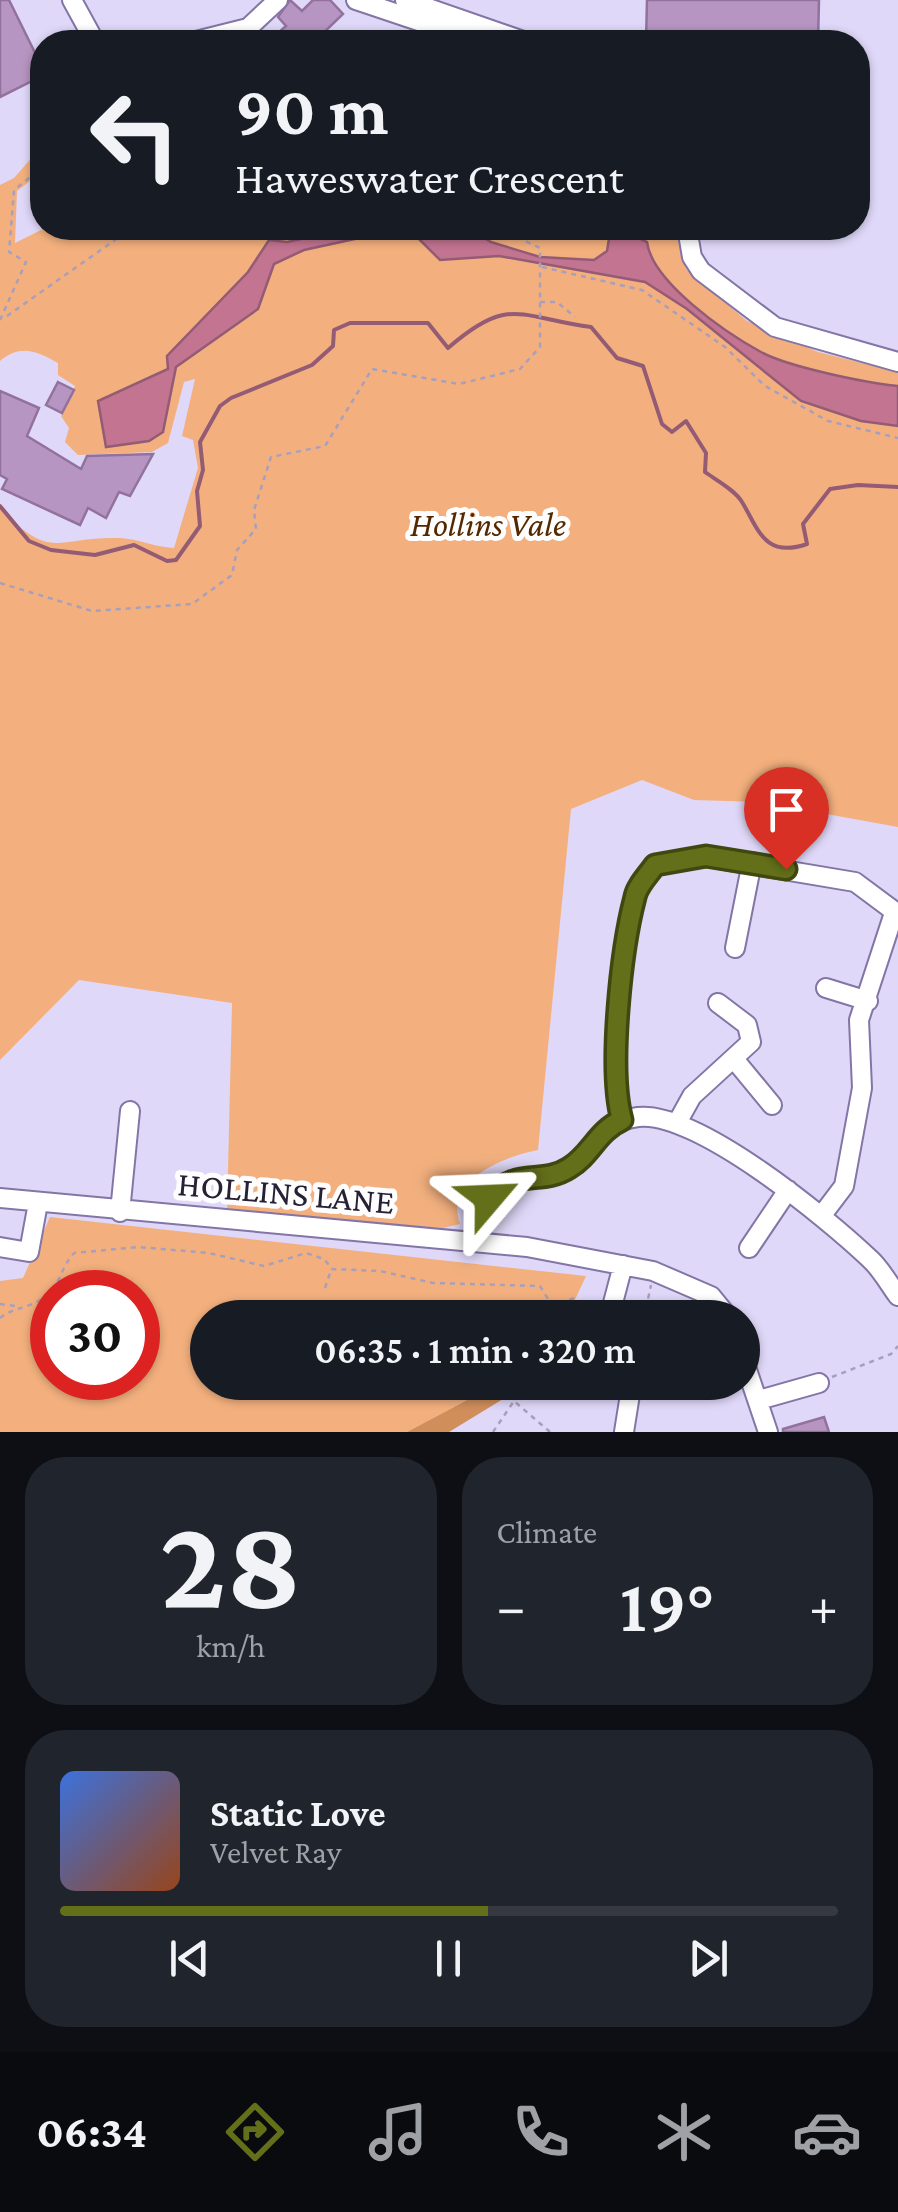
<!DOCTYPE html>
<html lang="en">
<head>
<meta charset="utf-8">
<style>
  body { margin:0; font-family:"Crimson Pro",serif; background:#20242c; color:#f1f3f6; height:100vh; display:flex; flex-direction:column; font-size:38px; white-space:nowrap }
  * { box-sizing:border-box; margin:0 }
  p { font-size:32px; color:#9ea1a6 }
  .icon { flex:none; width:55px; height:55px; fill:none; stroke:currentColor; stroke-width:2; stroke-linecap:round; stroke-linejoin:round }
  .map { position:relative; height:1432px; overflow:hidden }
  .panel { display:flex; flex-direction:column; gap:25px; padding:25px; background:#0d0f14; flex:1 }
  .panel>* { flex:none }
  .guide { position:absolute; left:30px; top:30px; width:840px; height:210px; border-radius:40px; box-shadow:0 2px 8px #0004; background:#171b24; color:#f1f3f6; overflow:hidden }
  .speed { position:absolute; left:30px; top:1270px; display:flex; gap:20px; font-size:50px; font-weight:700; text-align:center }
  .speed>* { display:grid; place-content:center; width:130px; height:130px; border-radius:50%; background:#171b24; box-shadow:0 2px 8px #0004; line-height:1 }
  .speed .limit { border:15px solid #d22; background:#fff; color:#111 }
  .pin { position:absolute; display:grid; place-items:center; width:85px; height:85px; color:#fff; margin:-102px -42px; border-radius:50% 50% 50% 0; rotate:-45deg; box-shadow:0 0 10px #0007 }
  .pin .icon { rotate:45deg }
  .me { position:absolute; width:110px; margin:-55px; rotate:64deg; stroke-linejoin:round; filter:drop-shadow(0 0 8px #0008) }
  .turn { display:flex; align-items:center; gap:35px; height:210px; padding:0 40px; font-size:45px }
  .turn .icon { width:130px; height:130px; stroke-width:2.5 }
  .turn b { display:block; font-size:70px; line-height:85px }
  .big { font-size:75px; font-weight:600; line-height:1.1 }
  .panel .widget { flex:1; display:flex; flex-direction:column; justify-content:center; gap:15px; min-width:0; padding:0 35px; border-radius:40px; background:#20242c }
  .panel .dial { align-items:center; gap:0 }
  .dial b { font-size:130px; line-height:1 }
  .song { display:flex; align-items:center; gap:30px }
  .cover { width:120px; height:120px; border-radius:15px; background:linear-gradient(135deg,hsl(220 70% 55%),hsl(20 70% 35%)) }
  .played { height:10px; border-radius:5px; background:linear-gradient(90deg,#636f19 55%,#363941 55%) }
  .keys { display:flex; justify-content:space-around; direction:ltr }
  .heat { display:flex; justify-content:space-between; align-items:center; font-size:55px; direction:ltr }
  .panel .tiles { flex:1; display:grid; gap:25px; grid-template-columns:1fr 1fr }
  .widget:last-child { grid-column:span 2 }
  .trip { position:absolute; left:190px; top:1300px; width:570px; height:100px; border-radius:50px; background:#171b24; box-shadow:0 2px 8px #0004; font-weight:600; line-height:100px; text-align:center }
  .tab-bar { display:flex; height:160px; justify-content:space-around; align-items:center; background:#090b0e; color:#9ea1a6 }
  .tab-bar .icon { width:70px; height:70px }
  .tab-bar .selected { color:#636f19 }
  .tab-bar b { font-size:45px; color:#f1f3f6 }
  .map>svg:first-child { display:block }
</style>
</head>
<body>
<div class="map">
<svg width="898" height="1432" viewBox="0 0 898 1432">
  <rect width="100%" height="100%" fill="#e0d8f8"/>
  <path fill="#f3b07e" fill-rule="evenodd" d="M 41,147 L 42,172 L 17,191 L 15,243 L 45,228 L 677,228 L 686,269 L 747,321 L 818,352 L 898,372 L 898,827 L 761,802 L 694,800 L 642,780 L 571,809 L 538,1150 C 505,1156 444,1180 460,1224 L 443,1228 L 227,1212 L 232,1003 L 79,980 L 0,1060 L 0,508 C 53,563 54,536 120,538 C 138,539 155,547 174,548 L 198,468 L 193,440 L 182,436 L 195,379 L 184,382 L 168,443 L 152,452 L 78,455 L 65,442 L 69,428 L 61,416 L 75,386 L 58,375 L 58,363 C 36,351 21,344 0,361 L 0,185 L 14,178 Z
    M 50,1217 L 586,1276 L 567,1317 L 208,1318 L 208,1382 L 499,1383 L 407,1432 L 0,1432 L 0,1281 L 23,1278 ZM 52,1292 L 138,1292 L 138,1378 L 52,1378 Z"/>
  <path fill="#d08e5b" d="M 499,1383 L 529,1383 L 449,1432 L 407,1432 Z"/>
  <path fill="#c37490" stroke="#945b75" stroke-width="2.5" d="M 354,228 L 468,228 L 491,242 L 540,257 L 594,260 L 607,251 L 609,239 L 620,229 L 647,242 C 652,282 726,333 761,352 C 788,367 867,383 898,386 L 898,426 L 861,421 L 801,401 L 687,309 L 645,282 L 499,256 L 440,260 L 412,232 L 396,230 L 304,250 L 274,264 L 258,309 L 176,367 L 163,432 L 149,441 L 106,447 L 98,401 L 168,369 L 167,356 L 248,272 L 269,240 L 287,242 Z"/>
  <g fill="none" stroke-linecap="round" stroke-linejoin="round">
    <path stroke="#945b75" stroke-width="4" d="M 0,506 L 29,541 L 51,550 L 95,555 L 134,545 L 167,561 L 176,560 L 200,526 L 197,491 L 203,470 L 200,442 L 220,406 L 231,398 L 312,365 L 333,346 L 334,330 L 350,323 L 428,323 L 448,348 C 509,295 518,317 591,327 L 617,358 L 643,366 L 662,424 L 672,432 L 686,421 L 706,453 L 705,472 C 716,480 735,490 742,502 C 758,528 764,559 807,544 L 803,524 L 830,489 L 858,485 L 898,487"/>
  </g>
  <path fill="#b795c2" stroke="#92729d" stroke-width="2.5" d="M 0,0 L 9,0 L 42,67 L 42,76 L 0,97 Z
    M 290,0 L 302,11 L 313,0 L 330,0 L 343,14 L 314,42 L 268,42 L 286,26 L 278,17 Z
    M 647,0 L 819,0 L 818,42 L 646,42 Z
    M 58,382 L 74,390 L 62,413 L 46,405 Z
    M 0,391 L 39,408 L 27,436 L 81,469 L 87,456 L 153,454 L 130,496 L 119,492 L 106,518 L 88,508 L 80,525 L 2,489 L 7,479 L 0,475 Z
    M 824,1417 L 829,1432 L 783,1432 L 783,1429 Z"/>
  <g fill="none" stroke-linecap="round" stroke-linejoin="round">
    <g stroke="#8375a6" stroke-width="22">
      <path id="minor" d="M 72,0 L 95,42
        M 356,0 L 481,42
        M 405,0 L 526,42
        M 192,42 L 248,28 L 278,0
        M 687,228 L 692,257 L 701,271 L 775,327 L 898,362
        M 735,948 L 752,862
        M 826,988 L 868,1001
        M 734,1059 L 772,1105
        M 622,1120 C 607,1070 621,950 635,897 C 637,886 648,875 655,865 L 706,857 L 855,882 L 898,914
        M 677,1123 L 692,1096 L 751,1042 L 747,1025 L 718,1003
        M 0,1198 L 527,1247 L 653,1271 L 711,1296 L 729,1318
        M 120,1212 L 130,1111
        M 822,1215 L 844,1186 L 862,1088 L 859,1020 L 894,913
        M 476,1242 L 480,1214 L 499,1186 C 521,1175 545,1181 566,1170 C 596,1155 594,1123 638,1117 C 696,1110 828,1219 870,1259 C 881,1269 889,1284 898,1296
        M 0,1247 L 29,1252 L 38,1203
        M 749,1248 L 788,1190
        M 609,1318 L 623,1265
        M 742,1355 L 768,1432
        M 759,1400 L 819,1383
        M 624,1432 L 632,1382"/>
    </g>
    <path stroke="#a79fbc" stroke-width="2.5" stroke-dasharray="5 5" stroke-linecap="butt" d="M 542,267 L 642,290 L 725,347 L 765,386 L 828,421 L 898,438
      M 540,302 L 557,302 L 575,317
      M 7,316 L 132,228
      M 0,320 L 26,262 L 9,252 L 14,190 L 39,170 L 38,145 L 42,143
      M 0,583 L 92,611 L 192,604 L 232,575 L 237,550 L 256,529 L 254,510 L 271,457 L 325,446 L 372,369 L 459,384 L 520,369 L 540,347 L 540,248 L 498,228
      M 325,1288 L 331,1270
      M 0,1304 L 15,1306
      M 550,1305 L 575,1298
      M 0,1318 C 14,1307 30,1308 43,1298 C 61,1286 60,1268 74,1253 L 138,1247 L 209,1253 L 264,1266 L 306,1253 L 324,1259 L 332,1269 L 380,1271 L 433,1283 L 540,1286 L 548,1299 L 540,1318
      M 644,1318 L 651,1285
      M 832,1377 L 891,1354 L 898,1346
      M 436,1395 L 477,1382
      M 493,1432 L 514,1401 L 550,1432"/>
    <use href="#minor" stroke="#fff" stroke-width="18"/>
  </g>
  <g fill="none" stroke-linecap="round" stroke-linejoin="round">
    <g stroke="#404810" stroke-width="25">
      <path id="route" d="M 489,1198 C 516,1167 541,1186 569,1168 C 591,1155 597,1131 622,1120 C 608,1070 621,950 635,897 C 637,886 648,875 655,865 L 706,856 L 786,869"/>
    </g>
    <use href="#route" stroke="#636f19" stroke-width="18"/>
  </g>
  <g text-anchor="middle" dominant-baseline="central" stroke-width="10" stroke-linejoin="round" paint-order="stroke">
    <g font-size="35" font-style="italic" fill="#542900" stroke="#fefefe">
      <text x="488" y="524">Hollins Vale</text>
    </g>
    <g font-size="35" fill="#272135" stroke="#fefefe">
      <text transform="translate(286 1193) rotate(5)">HOLLINS LANE</text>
    </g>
  </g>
</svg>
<div class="speed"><div class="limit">30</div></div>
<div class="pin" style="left:786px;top:869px;background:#d93025"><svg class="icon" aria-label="arrive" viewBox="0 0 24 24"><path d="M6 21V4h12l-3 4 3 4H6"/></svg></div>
<svg class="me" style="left:489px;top:1198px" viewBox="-20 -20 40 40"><path d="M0-17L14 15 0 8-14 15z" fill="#636f19" stroke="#fff" stroke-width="4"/></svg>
<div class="trip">06:35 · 1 min · 320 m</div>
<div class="guide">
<div class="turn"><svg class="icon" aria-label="left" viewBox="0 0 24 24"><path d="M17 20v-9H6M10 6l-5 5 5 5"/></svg><div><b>90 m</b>Haweswater Crescent</div></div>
</div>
</div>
<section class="panel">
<div class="tiles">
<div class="widget dial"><b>28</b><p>km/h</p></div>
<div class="widget"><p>Climate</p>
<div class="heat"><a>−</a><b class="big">19°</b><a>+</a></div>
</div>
<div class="widget">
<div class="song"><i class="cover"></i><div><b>Static Love</b><p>Velvet Ray</p></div></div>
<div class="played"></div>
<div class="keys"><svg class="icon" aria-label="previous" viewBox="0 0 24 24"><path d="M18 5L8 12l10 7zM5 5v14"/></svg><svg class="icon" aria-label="pause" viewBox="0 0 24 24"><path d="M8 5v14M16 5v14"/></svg><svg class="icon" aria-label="next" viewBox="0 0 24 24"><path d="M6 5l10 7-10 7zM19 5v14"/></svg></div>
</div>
</div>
</section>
<nav class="tab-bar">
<b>06:34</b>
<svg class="icon selected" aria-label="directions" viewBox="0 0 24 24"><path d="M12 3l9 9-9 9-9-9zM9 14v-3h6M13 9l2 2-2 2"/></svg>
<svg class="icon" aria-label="music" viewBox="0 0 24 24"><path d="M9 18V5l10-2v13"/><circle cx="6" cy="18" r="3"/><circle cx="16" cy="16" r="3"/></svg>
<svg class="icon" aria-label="phone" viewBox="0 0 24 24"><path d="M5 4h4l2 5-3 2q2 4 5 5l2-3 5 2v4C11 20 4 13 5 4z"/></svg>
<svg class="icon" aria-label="climate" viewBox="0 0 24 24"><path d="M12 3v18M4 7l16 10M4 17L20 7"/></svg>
<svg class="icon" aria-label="car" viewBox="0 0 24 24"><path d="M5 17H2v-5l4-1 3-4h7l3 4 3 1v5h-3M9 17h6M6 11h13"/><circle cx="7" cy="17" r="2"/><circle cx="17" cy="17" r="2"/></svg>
</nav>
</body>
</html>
